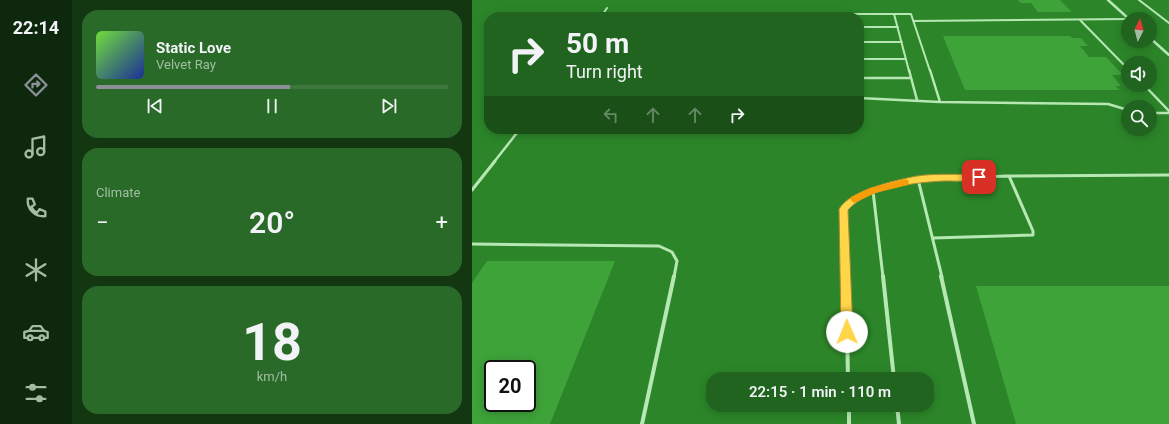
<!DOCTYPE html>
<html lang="en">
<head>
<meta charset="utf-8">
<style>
  body { margin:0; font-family:Roboto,sans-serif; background:#296a28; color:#f1f3f6; height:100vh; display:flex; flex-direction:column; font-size:15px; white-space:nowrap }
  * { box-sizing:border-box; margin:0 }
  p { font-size:13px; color:#a2bda4 }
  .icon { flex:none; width:22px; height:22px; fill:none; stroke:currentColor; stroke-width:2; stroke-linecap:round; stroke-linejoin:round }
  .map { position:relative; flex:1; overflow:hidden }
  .panel { display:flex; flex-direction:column; gap:10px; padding:10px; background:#123711; width:400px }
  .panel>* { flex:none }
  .guide { position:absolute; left:12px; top:12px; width:380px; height:122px; border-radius:16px; box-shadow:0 2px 10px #0003; background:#21641f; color:#f1f3f6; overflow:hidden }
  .needle { width:26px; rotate:6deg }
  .controls { position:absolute; left:649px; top:12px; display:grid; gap:8px }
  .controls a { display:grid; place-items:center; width:36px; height:36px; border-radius:50%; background:#21641f; box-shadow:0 2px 10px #0003; font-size:20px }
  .speed { position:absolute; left:12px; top:360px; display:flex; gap:8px; font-size:20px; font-weight:700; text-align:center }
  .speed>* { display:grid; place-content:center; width:52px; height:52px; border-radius:50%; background:#21641f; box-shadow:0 2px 10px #0003; line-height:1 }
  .speed .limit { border:2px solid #111; border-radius:6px; background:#fff; color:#111 }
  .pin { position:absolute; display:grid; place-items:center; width:34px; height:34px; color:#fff; margin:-17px; border-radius:8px; box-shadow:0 2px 6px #0006 }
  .me { position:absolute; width:44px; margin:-22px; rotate:359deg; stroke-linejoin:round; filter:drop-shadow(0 0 3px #0008) }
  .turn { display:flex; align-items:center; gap:14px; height:84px; padding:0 16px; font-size:18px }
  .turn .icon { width:52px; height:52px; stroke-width:2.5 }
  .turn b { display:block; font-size:28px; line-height:34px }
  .lanes { display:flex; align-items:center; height:38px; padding:0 16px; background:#0003; justify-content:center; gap:20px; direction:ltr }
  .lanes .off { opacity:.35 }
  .big { font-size:30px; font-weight:600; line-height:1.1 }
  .panel .card { flex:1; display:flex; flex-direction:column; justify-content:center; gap:6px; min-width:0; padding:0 14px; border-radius:16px; background:#296a28 }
  .panel .dial { align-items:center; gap:0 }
  .dial b { font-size:52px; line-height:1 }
  .song { display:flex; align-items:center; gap:12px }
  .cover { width:48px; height:48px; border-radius:6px; background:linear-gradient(135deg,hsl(100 70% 55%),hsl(230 70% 35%)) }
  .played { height:4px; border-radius:2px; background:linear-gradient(90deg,#8c9099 55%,#3e783d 55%) }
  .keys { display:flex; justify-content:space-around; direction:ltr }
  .heat { display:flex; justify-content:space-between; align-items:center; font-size:22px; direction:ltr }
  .trip { position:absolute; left:234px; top:372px; width:228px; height:40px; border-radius:16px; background:#21641f; box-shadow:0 2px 10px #0003; font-weight:600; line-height:40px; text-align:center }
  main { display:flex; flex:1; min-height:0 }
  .tabs { display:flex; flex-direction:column; width:72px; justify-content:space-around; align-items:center; background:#0d280c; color:#a2bda4 }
  .tabs .icon { width:28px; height:28px }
  .tabs .selected { color:#8c9099 }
  .tabs b { font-size:18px; color:#f1f3f6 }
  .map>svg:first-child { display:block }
</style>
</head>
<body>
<main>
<nav class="tabs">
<b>22:14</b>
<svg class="icon selected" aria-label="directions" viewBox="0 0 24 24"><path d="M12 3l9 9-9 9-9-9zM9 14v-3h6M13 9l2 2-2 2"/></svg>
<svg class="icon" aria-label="music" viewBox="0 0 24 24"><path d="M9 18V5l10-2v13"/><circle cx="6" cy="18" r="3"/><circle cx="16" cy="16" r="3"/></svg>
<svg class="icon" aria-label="phone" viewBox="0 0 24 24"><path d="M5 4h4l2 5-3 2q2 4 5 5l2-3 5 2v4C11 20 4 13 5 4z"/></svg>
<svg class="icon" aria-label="climate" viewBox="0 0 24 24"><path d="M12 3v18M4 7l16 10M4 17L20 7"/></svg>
<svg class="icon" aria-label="car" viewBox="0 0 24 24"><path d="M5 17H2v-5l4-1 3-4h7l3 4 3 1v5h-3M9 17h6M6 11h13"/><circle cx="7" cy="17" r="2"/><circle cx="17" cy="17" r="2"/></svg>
<svg class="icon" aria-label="filters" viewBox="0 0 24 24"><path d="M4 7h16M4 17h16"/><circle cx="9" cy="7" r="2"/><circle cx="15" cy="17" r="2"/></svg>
</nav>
<section class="panel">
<div class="card">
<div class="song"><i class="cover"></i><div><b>Static Love</b><p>Velvet Ray</p></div></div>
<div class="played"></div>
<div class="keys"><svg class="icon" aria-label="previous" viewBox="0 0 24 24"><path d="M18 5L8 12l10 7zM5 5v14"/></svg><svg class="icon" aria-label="pause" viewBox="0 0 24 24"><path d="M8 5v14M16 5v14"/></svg><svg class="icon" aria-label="next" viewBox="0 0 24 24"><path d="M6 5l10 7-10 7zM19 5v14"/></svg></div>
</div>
<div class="card"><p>Climate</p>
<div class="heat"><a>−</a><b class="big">20°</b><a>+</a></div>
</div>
<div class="card dial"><b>18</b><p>km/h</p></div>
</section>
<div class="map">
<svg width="697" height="424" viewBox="0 0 697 424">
  <rect width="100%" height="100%" fill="#2c8629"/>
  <path fill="#3ea339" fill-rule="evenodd" d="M 546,0 L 588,0 L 600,12 L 566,12 L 559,3 L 549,3 Z
    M 471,36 L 598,36 L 600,38 L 609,38 L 616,46 L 608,46 L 617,57 L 634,57 L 651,75 L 640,75 L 649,86 L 643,86 L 648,90 L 493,90 Z
    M 15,261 L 143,261 L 78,424 L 0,424 L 0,283 ZM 21,369 L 55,369 L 55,403 L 21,403 Z
    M 504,286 L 697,286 L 697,424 L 544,424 Z"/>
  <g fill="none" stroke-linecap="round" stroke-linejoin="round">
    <path stroke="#b7e8b4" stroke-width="2" d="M 667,0 L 697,23
      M 422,14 L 437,71
      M 129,17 L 135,8
      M 260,17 L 269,14 L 439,14 L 458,71
      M 608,20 L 656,69
      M 441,21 L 656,19
      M 387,27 L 426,27
      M 387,42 L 430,42
      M 387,59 L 434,59"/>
    <path stroke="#b7e8b4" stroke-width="2.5" d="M 437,70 L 445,100
      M 458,70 L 468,102
      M 387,78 L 439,78
      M 672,85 L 697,111
      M 387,98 L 468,102 L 636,104 L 656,110
      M 678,113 L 697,113
      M 22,162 L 48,129"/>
    <path stroke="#b7e8b4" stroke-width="3" d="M 446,179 L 470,277
      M 0,190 L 23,161
      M 401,191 L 446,179 L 537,176 L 697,175
      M 461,238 L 561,235 L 561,231 L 537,176
      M 0,244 L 187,246 L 200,252 L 205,261 L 202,277
      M 374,277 L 372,209 L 378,202 L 401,191 L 411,277"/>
    <path stroke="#b7e8b4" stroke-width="4" d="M 374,276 L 376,379
      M 411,276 L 422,379
      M 469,276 L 502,424
      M 377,405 L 377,424
      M 425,405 L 427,424
      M 170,424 L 202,276"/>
    <path stroke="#b7e8b4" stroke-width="2.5" d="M 636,0 L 657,19
      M 678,38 L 697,55"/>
  </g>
  <path fill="#ffd54a" stroke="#a68a30" d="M 507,174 L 510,175 L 511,177 L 510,179 C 499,182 484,181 473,181 C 445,182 395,188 376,210 L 381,332 L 379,336 L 375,338 L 371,336 L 369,332 L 367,209 C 378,190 424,180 445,176 C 465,173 487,175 507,174 Z"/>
  <path fill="#f59e0b" d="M 433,179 L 436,180 L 437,183 L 436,185 L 403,193 L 382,203 L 378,199 L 379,197 L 398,188 Z"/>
</svg>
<div class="controls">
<a><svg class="needle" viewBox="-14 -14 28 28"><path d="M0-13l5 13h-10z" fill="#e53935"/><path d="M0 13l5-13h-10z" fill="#a2bda4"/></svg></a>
<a><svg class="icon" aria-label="sound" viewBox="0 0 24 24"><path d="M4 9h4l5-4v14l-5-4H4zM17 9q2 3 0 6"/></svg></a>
<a><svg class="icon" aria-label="search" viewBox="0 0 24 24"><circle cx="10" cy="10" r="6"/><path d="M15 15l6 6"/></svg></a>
</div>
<div class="speed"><div class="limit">20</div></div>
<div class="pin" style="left:507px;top:177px;background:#d93025"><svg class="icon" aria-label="arrive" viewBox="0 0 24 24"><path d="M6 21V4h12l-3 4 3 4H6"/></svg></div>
<svg class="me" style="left:375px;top:332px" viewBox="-20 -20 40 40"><circle r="19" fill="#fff"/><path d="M0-13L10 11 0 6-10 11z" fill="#ffd54a"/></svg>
<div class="trip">22:15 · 1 min · 110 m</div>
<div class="guide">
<div class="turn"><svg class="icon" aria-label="right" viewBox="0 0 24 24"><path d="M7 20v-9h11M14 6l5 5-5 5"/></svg><div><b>50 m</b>Turn right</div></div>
<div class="lanes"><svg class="icon off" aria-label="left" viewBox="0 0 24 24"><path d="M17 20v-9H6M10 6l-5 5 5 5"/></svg><svg class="icon off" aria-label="ahead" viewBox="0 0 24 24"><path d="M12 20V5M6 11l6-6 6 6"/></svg><svg class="icon off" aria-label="ahead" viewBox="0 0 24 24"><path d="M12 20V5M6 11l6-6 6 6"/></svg><svg class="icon" aria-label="right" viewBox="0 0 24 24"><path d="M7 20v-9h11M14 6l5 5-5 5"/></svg></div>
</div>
</div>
</main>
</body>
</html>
